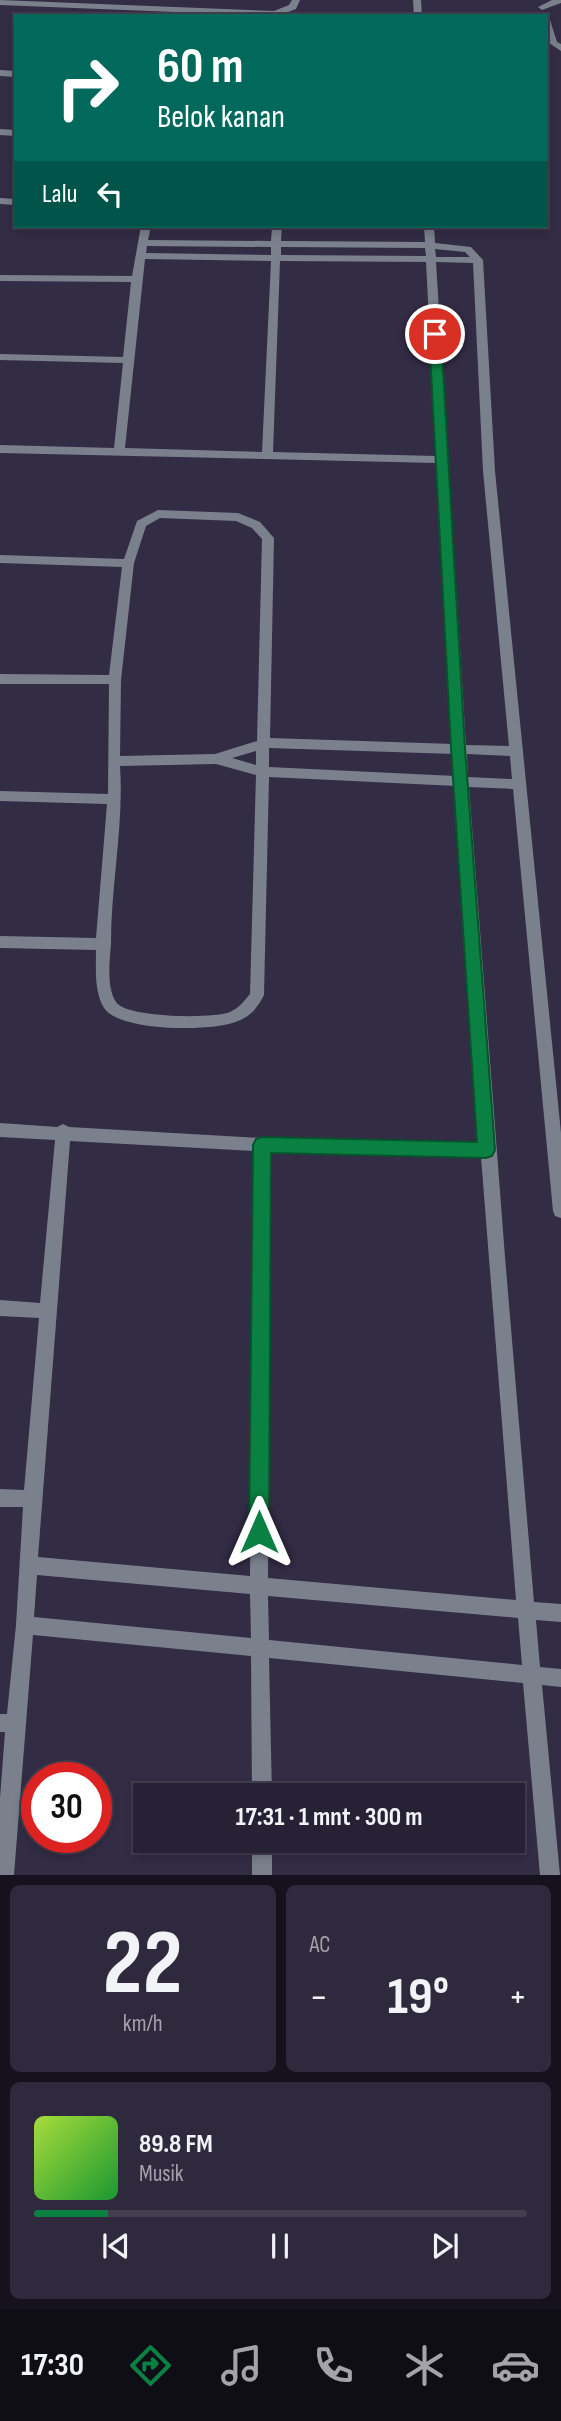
<!DOCTYPE html>
<html lang="id">
<head>
<meta charset="utf-8">
<style>
  body { margin:0; font-family:"Sofia Sans Condensed",sans-serif; background:#2e293c; color:#f1f3f6; height:100vh; display:flex; flex-direction:column; font-size:26px; white-space:nowrap }
  * { box-sizing:border-box; margin:0 }
  p { font-size:23px; color:#a4a3ac }
  .icon { flex:none; width:38px; height:38px; fill:none; stroke:currentColor; stroke-width:2; stroke-linecap:round; stroke-linejoin:round }
  .map { position:relative; height:1875px; overflow:hidden }
  .side { display:flex; flex-direction:column; gap:10px; padding:10px; background:#15121d; flex:1 }
  .side>* { flex:none }
  .hud { position:absolute; left:14px; top:14px; width:534px; height:214px; border-radius:0px; box-shadow:0 4px 10px #0003,0 0 0 2px #423e4f; background:#00695c; color:#fff; overflow:hidden }
  .speed { position:absolute; left:21px; top:1762px; display:flex; gap:14px; font-size:35px; font-weight:700; text-align:center }
  .speed>* { display:grid; place-content:center; width:91px; height:91px; border-radius:50%; background:#262134; box-shadow:0 4px 10px #0003,0 0 0 2px #423e4f; line-height:1 }
  .speed .limit { border:10px solid #d22; background:#fff; color:#111 }
  .pin { position:absolute; display:grid; place-items:center; width:60px; height:60px; color:#fff; margin:-30px; border:4px solid #fff; border-radius:50%; box-shadow:0 2px 7px #0007 }
  .me { position:absolute; width:77px; margin:-38px; rotate:0deg; stroke-linejoin:round; filter:drop-shadow(0 0 5px #0008) }
  .turn { display:flex; align-items:center; gap:24px; height:147px; padding:0 28px; font-size:32px }
  .turn .icon { width:91px; height:91px; stroke-width:2.5 }
  .turn b { display:block; font-size:49px; line-height:60px }
  .then { display:flex; align-items:center; height:66px; padding:0 28px; background:#0003; gap:14px; font-size:26px }
  .big { font-size:52px; font-weight:700; line-height:1.1 }
  .side .widget { flex:1; display:flex; flex-direction:column; justify-content:center; gap:10px; min-width:0; padding:0 24px; border-radius:10px; background:#2e293c }
  .side .dial { align-items:center; gap:0 }
  .dial b { font-size:91px; line-height:1 }
  .song { display:flex; align-items:center; gap:21px }
  .cover { width:84px; height:84px; border-radius:10px; background:linear-gradient(135deg,hsl(80 70% 55%),hsl(130 70% 35%)) }
  .played { height:7px; border-radius:4px; background:linear-gradient(90deg,#0b8043 15%,#423e4f 15%) }
  .keys { display:flex; justify-content:space-around; direction:ltr }
  .heat { display:flex; justify-content:space-between; align-items:center; font-size:38px; direction:ltr }
  .side .tiles { flex:1; display:grid; gap:10px; grid-template-columns:1fr 1fr }
  .widget:last-child { grid-column:span 2 }
  .trip { position:absolute; left:133px; top:1783px; width:392px; height:70px; border-radius:0px; background:#262134; box-shadow:0 4px 10px #0003,0 0 0 2px #423e4f; font-weight:700; line-height:70px; text-align:center }
  .dock { display:flex; height:112px; justify-content:space-around; align-items:center; background:#0f0d15; color:#a4a3ac }
  .dock .icon { width:49px; height:49px }
  .dock .current { color:#0b8043 }
  .dock b { font-size:32px; color:#f1f3f6 }
  .map>svg:first-child { display:block }
</style>
</head>
<body>
<div class="map">
<svg width="561" height="1875" viewBox="0 0 561 1875">
  <rect width="100%" height="100%" fill="#332c45"/>
  <g fill="none" stroke-linecap="round" stroke-linejoin="round">
    <path fill="#7a818d" fill-rule="evenodd" d="M 552,0 L 561,0 L 561,3 L 542,10 L 538,7 Z
      M 546,17 L 550,20 L 557,42 L 561,44 L 561,51 L 549,43 Z"/>
    <path fill="#7a818d" fill-rule="evenodd" d="M 0,0 L 274,11 L 289,5 L 292,0 L 300,0 L 296,9 L 278,16 L 0,5 Z
      M 413,0 L 421,0 L 422,16 L 414,16 Z
      M 0,70 L 16,71 L 16,77 L 0,76 Z
      M 0,129 L 16,130 L 16,136 L 0,135 Z
      M 0,198 L 16,199 L 16,205 L 0,204 Z
      M 141,226 L 151,226 L 148,240 L 271,241 L 272,226 L 282,226 L 281,241 L 425,242 L 424,226 L 434,226 L 435,243 L 471,247 L 483,260 L 495,471 L 561,1133 L 561,1218 L 555,1216 L 553,1211 L 513,789 L 469,787 L 505,1257 L 534,1602 L 561,1604 L 561,1622 L 536,1620 L 540,1667 L 561,1669 L 561,1687 L 542,1685 L 560,1875 L 540,1875 L 523,1683 L 269,1658 L 272,1796 L 252,1796 L 251,1656 L 33,1635 L 14,1875 L 0,1875 L 0,1798 L 5,1732 L 0,1732 L 0,1714 L 7,1714 L 16,1625 L 23,1507 L 0,1507 L 0,1489 L 24,1490 L 39,1318 L 0,1316 L 0,1300 L 40,1303 L 55,1140 L 0,1137 L 0,1123 L 57,1127 L 63,1124 L 69,1127 L 262,1138 L 480,1143 L 456,786 L 269,777 L 264,995 C 258,1007 251,1016 238,1021 C 215,1032 119,1032 104,1008 C 94,992 96,968 96,950 L 0,948 L 0,936 L 96,938 L 107,804 L 0,801 L 0,791 L 108,794 L 109,684 L 0,684 L 0,674 L 109,675 L 122,567 L 0,563 L 0,555 L 124,559 L 137,521 L 158,510 L 238,513 L 260,522 L 274,538 L 270,738 L 453,744 L 436,463 L 0,453 L 0,445 L 114,448 L 123,363 L 0,360 L 0,354 L 123,357 L 131,282 L 0,281 L 0,275 L 132,276 ZM 147,246 L 271,247 L 271,255 L 146,253 ZM 281,247 L 425,248 L 426,256 L 281,255 ZM 435,249 L 465,252 L 470,257 L 436,257 ZM 145,259 L 271,261 L 262,452 L 125,448 ZM 280,261 L 426,262 L 436,456 L 273,452 ZM 436,262 L 473,263 L 483,471 L 509,746 L 466,745 ZM 160,518 L 236,521 L 252,528 L 262,539 L 257,741 L 215,754 L 120,756 L 121,680 L 134,563 L 146,526 ZM 269,748 L 454,754 L 455,776 L 269,767 ZM 256,751 L 256,765 L 232,758 ZM 467,754 L 510,756 L 512,779 L 468,777 ZM 216,764 L 256,775 L 250,994 C 244,1001 239,1008 230,1012 C 213,1019 126,1018 116,1002 C 106,987 110,959 111,943 C 111,884 124,825 120,766 ZM 70,1141 L 254,1151 L 250,1576 L 38,1557 ZM 270,1152 L 481,1157 L 516,1600 L 268,1578 ZM 37,1575 L 250,1594 L 251,1638 L 34,1617 ZM 268,1596 L 518,1618 L 522,1665 L 269,1640 Z
      M 252,1841 L 272,1841 L 272,1875 L 252,1875 Z"/>
  </g>
  <path fill="#0b8043" stroke="#07532c" stroke-width="2" d="M 435,330 L 441,334 L 465,748 L 495,1150 L 492,1156 L 486,1158 L 271,1153 L 269,1532 L 266,1539 L 259,1542 L 252,1539 L 249,1532 L 253,1145 L 256,1139 L 262,1137 L 477,1142 L 451,748 L 429,334 Z"/>
</svg>
<div class="speed"><div class="limit">30</div></div>
<div class="pin" style="left:435px;top:334px;background:#d93025"><svg class="icon" aria-label="arrive" viewBox="0 0 24 24"><path d="M6 21V4h12l-3 4 3 4H6"/></svg></div>
<svg class="me" style="left:259px;top:1532px" viewBox="-20 -20 40 40"><path d="M0-17L14 15 0 8-14 15z" fill="#0b8043" stroke="#fff" stroke-width="4"/></svg>
<div class="trip">17:31 · 1 mnt · 300 m</div>
<div class="hud">
<div class="turn"><svg class="icon" aria-label="right" viewBox="0 0 24 24"><path d="M7 20v-9h11M14 6l5 5-5 5"/></svg><div><b>60 m</b>Belok kanan</div></div>
<div class="then">Lalu<svg class="icon" aria-label="left" viewBox="0 0 24 24"><path d="M17 20v-9H6M10 6l-5 5 5 5"/></svg></div>
</div>
</div>
<section class="side">
<div class="tiles">
<div class="widget dial"><b>22</b><p>km/h</p></div>
<div class="widget"><p>AC</p>
<div class="heat"><a>−</a><b class="big">19°</b><a>+</a></div>
</div>
<div class="widget">
<div class="song"><i class="cover"></i><div><b>89.8 FM</b><p>Musik</p></div></div>
<div class="played"></div>
<div class="keys"><svg class="icon" aria-label="previous" viewBox="0 0 24 24"><path d="M18 5L8 12l10 7zM5 5v14"/></svg><svg class="icon" aria-label="pause" viewBox="0 0 24 24"><path d="M8 5v14M16 5v14"/></svg><svg class="icon" aria-label="next" viewBox="0 0 24 24"><path d="M6 5l10 7-10 7zM19 5v14"/></svg></div>
</div>
</div>
</section>
<nav class="dock">
<b>17:30</b>
<svg class="icon current" aria-label="directions" viewBox="0 0 24 24"><path d="M12 3l9 9-9 9-9-9zM9 14v-3h6M13 9l2 2-2 2"/></svg>
<svg class="icon" aria-label="music" viewBox="0 0 24 24"><path d="M9 18V5l10-2v13"/><circle cx="6" cy="18" r="3"/><circle cx="16" cy="16" r="3"/></svg>
<svg class="icon" aria-label="phone" viewBox="0 0 24 24"><path d="M5 4h4l2 5-3 2q2 4 5 5l2-3 5 2v4C11 20 4 13 5 4z"/></svg>
<svg class="icon" aria-label="climate" viewBox="0 0 24 24"><path d="M12 3v18M4 7l16 10M4 17L20 7"/></svg>
<svg class="icon" aria-label="car" viewBox="0 0 24 24"><path d="M5 17H2v-5l4-1 3-4h7l3 4 3 1v5h-3M9 17h6M6 11h13"/><circle cx="7" cy="17" r="2"/><circle cx="17" cy="17" r="2"/></svg>
</nav>
</body>
</html>
